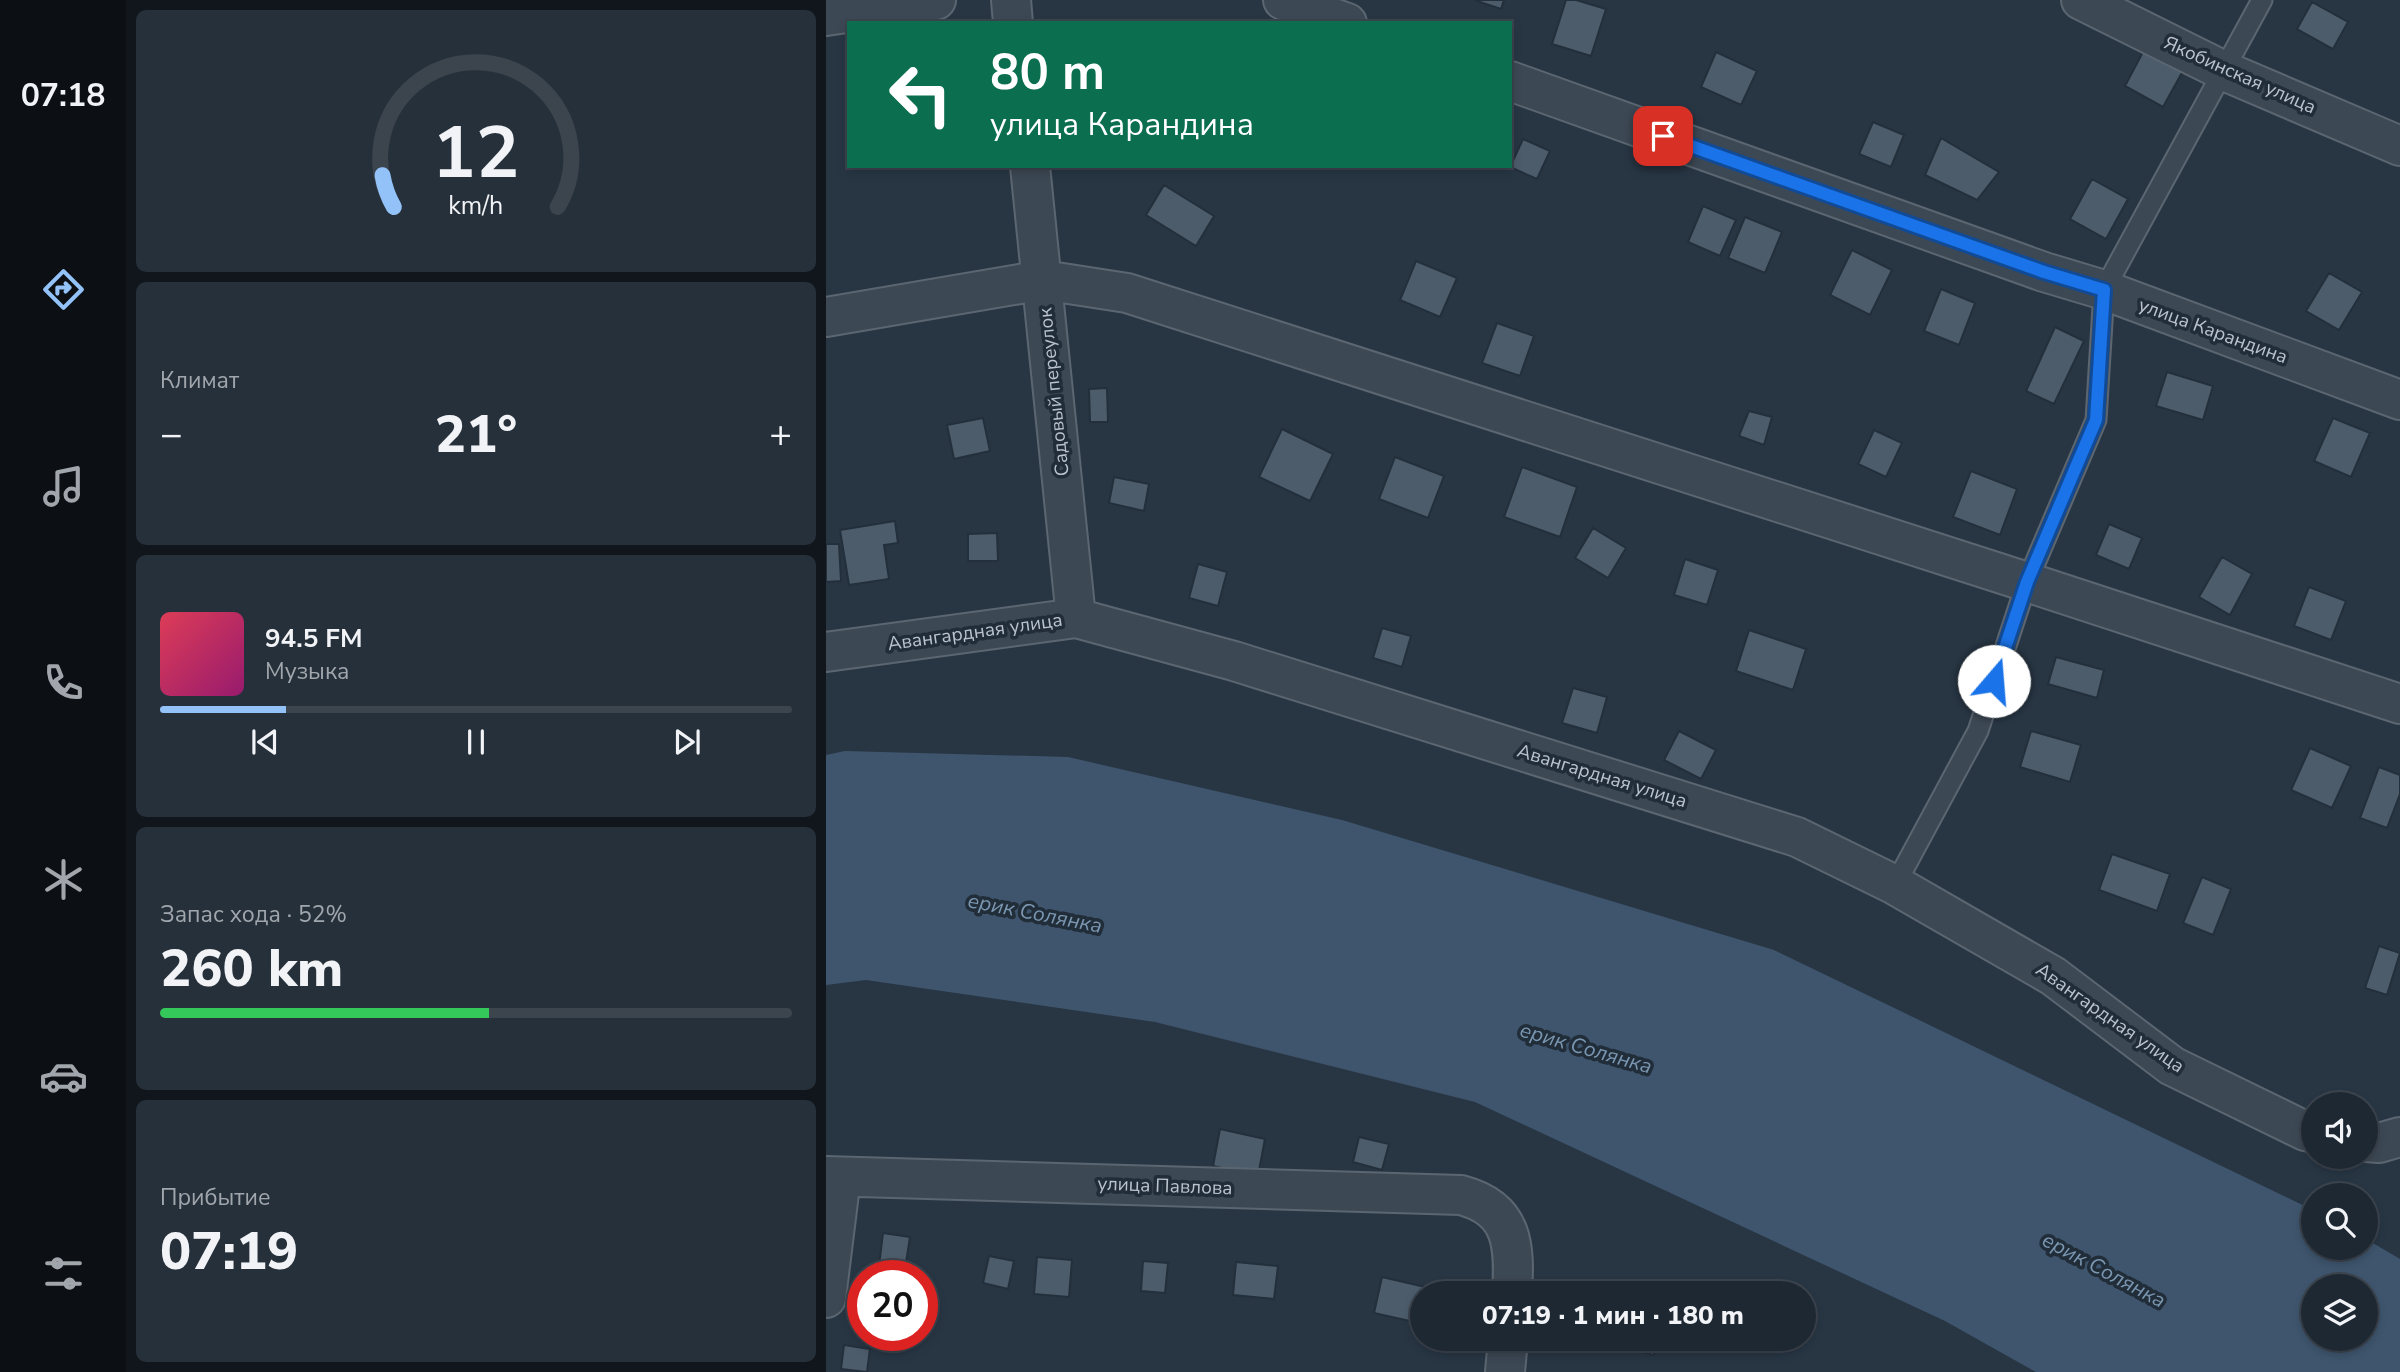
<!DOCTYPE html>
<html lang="ru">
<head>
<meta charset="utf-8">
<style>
  body { margin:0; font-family:"Nunito Sans",sans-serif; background:#26303b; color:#f1f3f6; height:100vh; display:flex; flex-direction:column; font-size:26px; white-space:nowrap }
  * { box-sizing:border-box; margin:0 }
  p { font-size:23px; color:#a1a6ac }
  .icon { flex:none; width:38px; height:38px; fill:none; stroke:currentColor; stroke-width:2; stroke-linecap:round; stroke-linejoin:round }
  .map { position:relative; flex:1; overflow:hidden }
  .panel { display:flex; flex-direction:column; gap:10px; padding:10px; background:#10161c; width:700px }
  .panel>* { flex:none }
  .guide { position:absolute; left:21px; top:21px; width:665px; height:147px; border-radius:0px; box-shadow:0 4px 10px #0003,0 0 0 2px #3c444e; background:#0b6e4f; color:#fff; overflow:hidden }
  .buttons { position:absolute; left:1475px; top:1092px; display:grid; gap:14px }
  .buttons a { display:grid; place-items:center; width:77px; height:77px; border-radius:50%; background:#1e2833; box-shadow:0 4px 10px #0003,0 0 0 2px #3c444e; font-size:35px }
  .speed { position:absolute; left:21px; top:1260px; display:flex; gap:14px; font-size:35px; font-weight:700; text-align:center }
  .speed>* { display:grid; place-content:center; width:91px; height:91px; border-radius:50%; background:#1e2833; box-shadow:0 4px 10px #0003,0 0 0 2px #3c444e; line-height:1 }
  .speed .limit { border:10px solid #d22; background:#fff; color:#111 }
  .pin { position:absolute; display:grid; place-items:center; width:60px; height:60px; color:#fff; margin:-30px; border-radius:14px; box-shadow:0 4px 10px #0006 }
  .me { position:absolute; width:77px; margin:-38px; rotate:18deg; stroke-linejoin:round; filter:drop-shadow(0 0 5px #0008) }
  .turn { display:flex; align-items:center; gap:24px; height:147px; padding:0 28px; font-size:32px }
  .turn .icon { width:91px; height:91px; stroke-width:2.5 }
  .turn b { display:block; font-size:49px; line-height:60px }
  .big { font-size:52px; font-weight:800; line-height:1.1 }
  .panel .widget { flex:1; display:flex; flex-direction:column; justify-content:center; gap:10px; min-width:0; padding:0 24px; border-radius:10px; background:#26303b }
  .panel .dial { align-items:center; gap:0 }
  .dial svg { height:182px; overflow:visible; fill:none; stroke:#3c444e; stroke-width:7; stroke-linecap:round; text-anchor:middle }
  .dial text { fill:#f1f3f6; stroke:none }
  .song { display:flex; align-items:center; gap:21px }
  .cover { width:84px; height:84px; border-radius:10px; background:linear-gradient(135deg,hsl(350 70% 55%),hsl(320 70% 35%)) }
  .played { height:7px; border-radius:4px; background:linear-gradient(90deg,#93c2f9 20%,#3c444e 20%) }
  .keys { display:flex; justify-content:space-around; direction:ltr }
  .heat { display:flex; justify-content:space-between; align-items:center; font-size:38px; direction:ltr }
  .charge { height:10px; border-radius:5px; background:linear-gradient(90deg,#34c759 52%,#3c444e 0) }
  .trip { position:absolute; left:584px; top:1281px; width:406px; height:70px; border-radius:35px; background:#1e2833; box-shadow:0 4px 10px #0003,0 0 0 2px #3c444e; font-weight:800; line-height:70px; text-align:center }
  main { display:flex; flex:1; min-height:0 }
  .menu { display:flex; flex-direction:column; width:126px; justify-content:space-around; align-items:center; background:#0c1014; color:#a1a6ac }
  .menu .icon { width:49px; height:49px }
  .menu .active { color:#93c2f9 }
  .menu b { font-size:32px; color:#f1f3f6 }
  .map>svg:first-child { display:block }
</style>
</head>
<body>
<main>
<nav class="menu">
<b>07:18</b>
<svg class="icon active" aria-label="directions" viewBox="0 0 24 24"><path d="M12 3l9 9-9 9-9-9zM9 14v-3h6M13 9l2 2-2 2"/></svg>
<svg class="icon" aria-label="music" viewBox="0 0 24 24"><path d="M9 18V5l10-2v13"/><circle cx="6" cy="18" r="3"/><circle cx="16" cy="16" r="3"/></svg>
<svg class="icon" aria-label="phone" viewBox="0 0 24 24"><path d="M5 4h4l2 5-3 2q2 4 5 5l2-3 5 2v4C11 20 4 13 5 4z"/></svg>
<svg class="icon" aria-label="climate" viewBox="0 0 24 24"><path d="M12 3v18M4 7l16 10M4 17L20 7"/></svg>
<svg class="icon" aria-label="car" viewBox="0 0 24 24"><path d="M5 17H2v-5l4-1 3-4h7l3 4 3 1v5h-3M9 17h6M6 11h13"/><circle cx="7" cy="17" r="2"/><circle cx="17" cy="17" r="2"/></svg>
<svg class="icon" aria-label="filters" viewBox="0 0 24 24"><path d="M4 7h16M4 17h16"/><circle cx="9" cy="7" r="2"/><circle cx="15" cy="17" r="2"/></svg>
</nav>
<section class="panel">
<div class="widget dial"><svg viewBox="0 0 100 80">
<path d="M14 69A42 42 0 1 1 86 69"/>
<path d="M14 69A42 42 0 0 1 9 55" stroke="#93c2f9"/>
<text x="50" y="56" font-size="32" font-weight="700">12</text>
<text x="50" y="72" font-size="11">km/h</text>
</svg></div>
<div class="widget"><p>Климат</p>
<div class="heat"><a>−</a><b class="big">21°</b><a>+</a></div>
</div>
<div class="widget">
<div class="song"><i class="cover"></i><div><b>94.5 FM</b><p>Музыка</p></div></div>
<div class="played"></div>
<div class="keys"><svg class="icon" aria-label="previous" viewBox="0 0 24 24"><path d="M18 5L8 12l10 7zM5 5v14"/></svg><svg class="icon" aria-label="pause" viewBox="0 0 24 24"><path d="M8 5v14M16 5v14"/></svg><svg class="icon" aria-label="next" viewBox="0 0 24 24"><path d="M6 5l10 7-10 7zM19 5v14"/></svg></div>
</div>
<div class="widget"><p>Запас хода · 52%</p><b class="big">260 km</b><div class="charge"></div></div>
<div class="widget"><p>Прибытие</p><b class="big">07:19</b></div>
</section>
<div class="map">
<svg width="1574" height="1372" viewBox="0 0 1574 1372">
  <rect width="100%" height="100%" fill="#283644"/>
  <path fill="#3e556d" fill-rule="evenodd" d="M 19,751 L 242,757 L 516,820 L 948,950 L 1487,1210 L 1488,1248 L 1540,1248 L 1540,1239 L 1574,1259 L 1574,1372 L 1210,1372 L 1119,1321 L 649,1102 L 329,1022 L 40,980 L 0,985 L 0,755 ZM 1488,1286 L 1540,1286 L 1540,1339 L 1488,1339 Z"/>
  <path fill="#4c5c6a" stroke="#232f3b" stroke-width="2" d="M 648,0 L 678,0 L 675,9 Z
    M 740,0 L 750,0 L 780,9 L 765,56 L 726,44 Z
    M 1486,2 L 1522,22 L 1507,49 L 1471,29 Z
    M 1319,48 L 1358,69 L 1337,107 L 1299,86 Z
    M 890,52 L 931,71 L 915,105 L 875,87 Z
    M 1047,122 L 1078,135 L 1065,167 L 1033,154 Z
    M 1115,138 L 1173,172 L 1151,200 L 1099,175 Z
    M 697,139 L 724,151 L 711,179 L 684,167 Z
    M 1266,179 L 1302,199 L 1280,239 L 1244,219 Z
    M 338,185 L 388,216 L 370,246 L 320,215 Z
    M 877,206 L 910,220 L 894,256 L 862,242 Z
    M 919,217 L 956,232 L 939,273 L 902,258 Z
    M 1026,250 L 1066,270 L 1044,315 L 1004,295 Z
    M 590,261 L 631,278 L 614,317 L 574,300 Z
    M 1503,273 L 1536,292 L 1513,330 L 1480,311 Z
    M 1115,289 L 1149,303 L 1133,345 L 1098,331 Z
    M 671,323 L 708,336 L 694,376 L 656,363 Z
    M 1229,327 L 1258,341 L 1228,404 L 1200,391 Z
    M 1341,372 L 1387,386 L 1377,420 L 1330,406 Z
    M 281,388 L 282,422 L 264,422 L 263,389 Z
    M 923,411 L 946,417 L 938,445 L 913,436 Z
    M 157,418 L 164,451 L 128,459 L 121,425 Z
    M 1507,418 L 1544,433 L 1525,477 L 1488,461 Z
    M 456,429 L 507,454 L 484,501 L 433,477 Z
    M 1048,430 L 1076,443 L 1060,477 L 1032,464 Z
    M 569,457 L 618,476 L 602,518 L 553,499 Z
    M 696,467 L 751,487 L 734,537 L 678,517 Z
    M 1145,471 L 1191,489 L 1174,535 L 1127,517 Z
    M 288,477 L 323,484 L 318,511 L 283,503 Z
    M 69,521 L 72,543 L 58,545 L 63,579 L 23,585 L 14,530 Z
    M 1283,524 L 1316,538 L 1303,569 L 1270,555 Z
    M 767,528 L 800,548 L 782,578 L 749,558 Z
    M 171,533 L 172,561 L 142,561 L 142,534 Z
    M 0,544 L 13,544 L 15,581 L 0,582 Z
    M 1396,557 L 1426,574 L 1404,615 L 1373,597 Z
    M 859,559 L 892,570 L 881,605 L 848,595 Z
    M 372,564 L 401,572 L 392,606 L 363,598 Z
    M 1483,587 L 1520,601 L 1505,640 L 1468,626 Z
    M 556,628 L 585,636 L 576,667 L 547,658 Z
    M 923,630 L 980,649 L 967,690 L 910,671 Z
    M 1230,657 L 1278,670 L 1271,698 L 1222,684 Z
    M 747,688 L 781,697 L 771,733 L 736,723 Z
    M 853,731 L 890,750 L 875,779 L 838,760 Z
    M 1205,731 L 1255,745 L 1244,782 L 1194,767 Z
    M 1484,748 L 1525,766 L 1506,808 L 1465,790 Z
    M 1553,767 L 1574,775 L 1574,794 L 1561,828 L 1534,818 Z
    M 1286,854 L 1344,874 L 1331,911 L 1273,890 Z
    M 1376,877 L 1405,889 L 1387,935 L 1357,923 Z
    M 1553,946 L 1574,953 L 1561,995 L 1539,988 Z
    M 394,1129 L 439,1139 L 432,1176 L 387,1166 Z
    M 533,1137 L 563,1144 L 556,1170 L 527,1162 Z
    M 57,1233 L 84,1237 L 79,1269 L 53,1266 Z
    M 163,1256 L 188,1261 L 182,1289 L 157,1283 Z
    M 211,1257 L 246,1260 L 243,1297 L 208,1294 Z
    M 317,1261 L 342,1263 L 339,1293 L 315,1291 Z
    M 410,1262 L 452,1266 L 448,1299 L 407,1295 Z
    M 556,1277 L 608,1289 L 607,1293 L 597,1293 L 597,1324 L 548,1313 Z
    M 802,1339 L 832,1339 L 828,1355 L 800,1348 Z
    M 18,1345 L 44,1349 L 41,1372 L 15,1369 Z"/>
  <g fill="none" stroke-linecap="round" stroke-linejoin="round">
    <g stroke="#5b6671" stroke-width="23">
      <path id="lane" d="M 1069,885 L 1152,731 L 1201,582 L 1270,420 L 1278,290 L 1436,0"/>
    </g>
    <g stroke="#5b6671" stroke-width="42">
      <path id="street" d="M 185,0 L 187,23
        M 457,0 L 521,23
        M 1255,0 L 1396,70 L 1574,146
        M 0,16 L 110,0
        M 684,81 L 1218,272 L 1278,290 L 1574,400
        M 204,166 L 250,618
        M 0,317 L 217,280 L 301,293 L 1201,582 L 1574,704
        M 0,652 L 250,618 L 408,661 L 971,837 L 1069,885 L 1227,976 L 1346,1066 L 1479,1131 L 1488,1133
        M 1540,1142 L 1553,1143 L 1574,1137
        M 0,1176 L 635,1195 C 688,1209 689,1246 686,1293
        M 0,1298 L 15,1177
        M 679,1372 L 682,1339"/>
    </g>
    <use href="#lane" stroke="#3c4854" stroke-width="19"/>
    <use href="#street" stroke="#3c4854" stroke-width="38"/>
  </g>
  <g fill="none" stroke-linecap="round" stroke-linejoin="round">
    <g stroke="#114b97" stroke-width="18">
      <path id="route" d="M 837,136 L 1218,272 L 1278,290 L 1270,420 L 1201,582 L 1168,681"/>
    </g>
    <use href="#route" stroke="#1a73e8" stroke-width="12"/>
  </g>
  <g text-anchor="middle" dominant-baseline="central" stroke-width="7" stroke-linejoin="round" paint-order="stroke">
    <g font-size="19" fill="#bac3cd" stroke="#212d39">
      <text transform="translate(1414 75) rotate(24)">Якобинская улица</text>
      <text transform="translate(1387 331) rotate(20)">улица Карандина</text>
      <text transform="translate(228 392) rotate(-96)">Садовый переулок</text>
      <text transform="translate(149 632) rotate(-8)">Авангардная улица</text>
      <text transform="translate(776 776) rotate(17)">Авангардная улица</text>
      <text transform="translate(1284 1018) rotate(35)">Авангардная улица</text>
      <text transform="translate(339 1186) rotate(2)">улица Павлова</text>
    </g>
    <g font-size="21" font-style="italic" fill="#7a96b0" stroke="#212d39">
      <text transform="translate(209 913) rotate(11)">ерик Солянка</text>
      <text transform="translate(760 1048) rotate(16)">ерик Солянка</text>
      <text transform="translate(1278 1270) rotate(28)">ерик Солянка</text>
    </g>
  </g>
</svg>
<div class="buttons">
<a><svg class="icon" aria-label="sound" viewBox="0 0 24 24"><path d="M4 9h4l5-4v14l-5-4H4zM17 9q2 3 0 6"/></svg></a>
<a><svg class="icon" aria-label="search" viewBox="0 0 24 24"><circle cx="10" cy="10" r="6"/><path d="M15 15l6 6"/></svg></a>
<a><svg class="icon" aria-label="layers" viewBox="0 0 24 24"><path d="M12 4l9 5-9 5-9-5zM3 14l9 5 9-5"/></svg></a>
</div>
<div class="speed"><div class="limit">20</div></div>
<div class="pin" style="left:837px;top:136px;background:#d93025"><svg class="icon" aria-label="arrive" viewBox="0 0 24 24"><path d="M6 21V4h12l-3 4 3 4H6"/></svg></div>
<svg class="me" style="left:1168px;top:681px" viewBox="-20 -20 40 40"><circle r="19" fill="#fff"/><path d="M0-13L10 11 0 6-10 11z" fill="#1a73e8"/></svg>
<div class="trip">07:19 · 1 мин · 180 m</div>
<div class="guide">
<div class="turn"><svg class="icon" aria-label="left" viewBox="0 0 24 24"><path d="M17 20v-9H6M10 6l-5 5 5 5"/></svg><div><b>80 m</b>улица Карандина</div></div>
</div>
</div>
</main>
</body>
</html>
